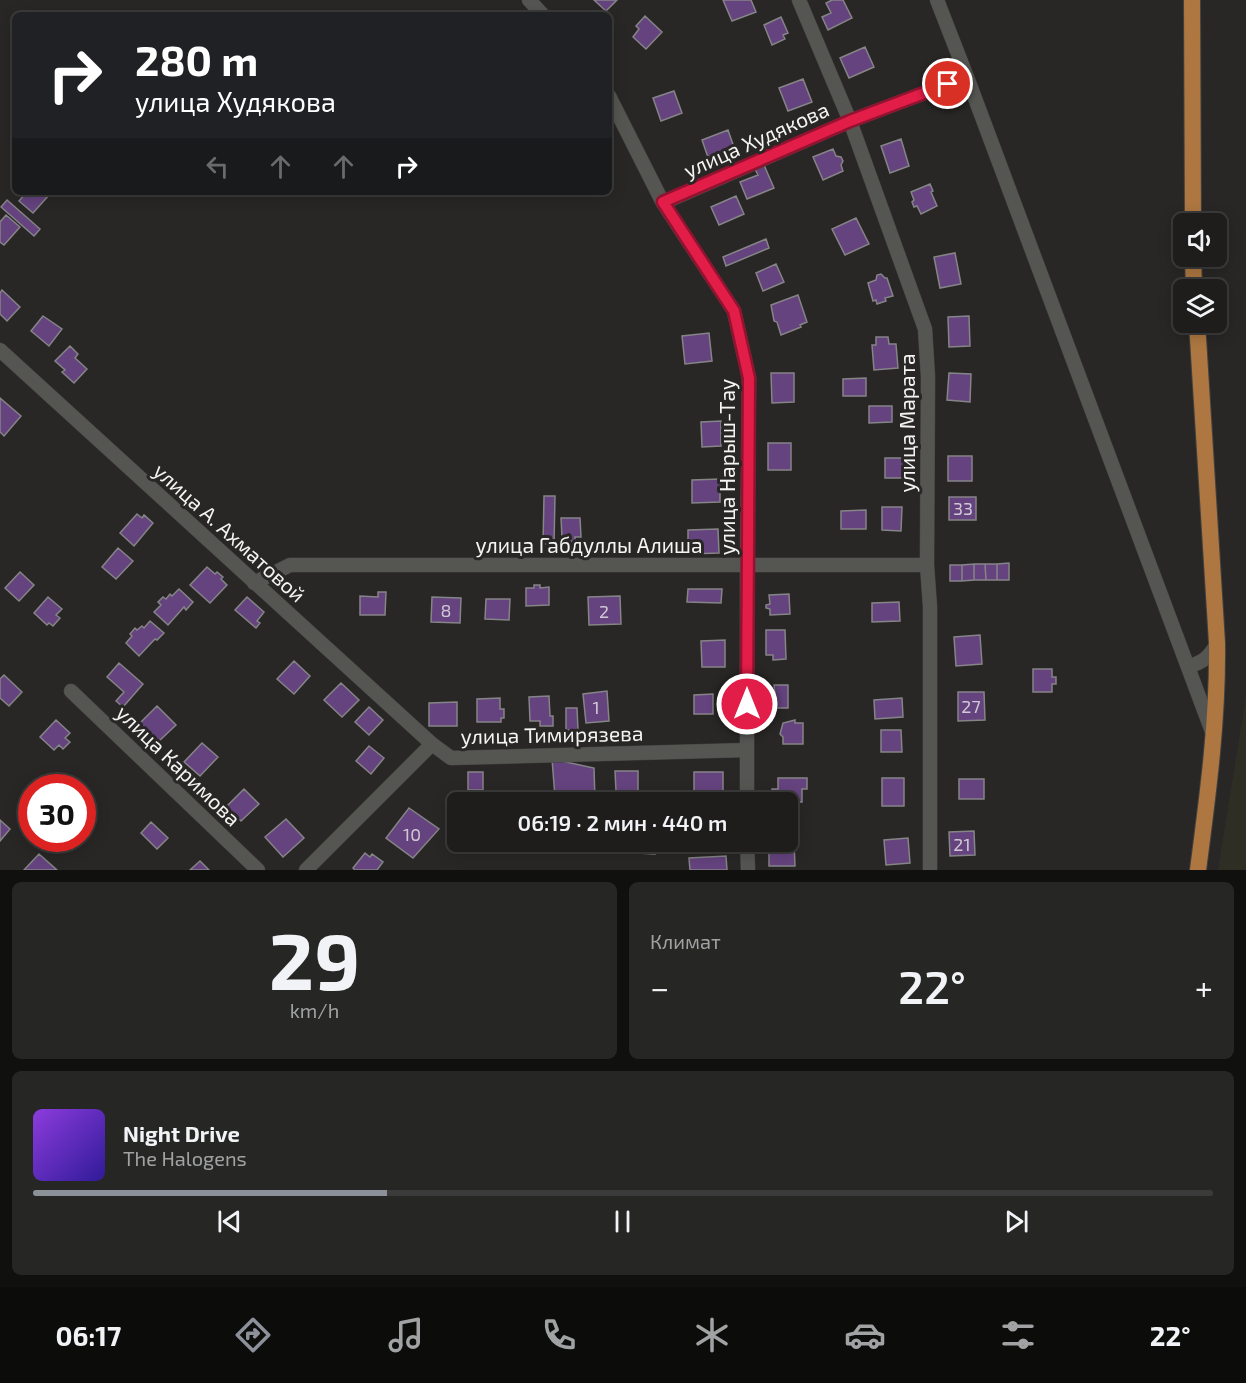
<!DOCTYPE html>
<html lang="ru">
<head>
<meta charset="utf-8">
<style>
  body { margin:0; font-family:"Exo 2",sans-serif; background:#262625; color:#f1f3f6; height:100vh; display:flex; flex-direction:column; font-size:22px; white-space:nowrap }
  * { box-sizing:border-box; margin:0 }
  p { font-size:20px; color:#a1a2a3 }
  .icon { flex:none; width:33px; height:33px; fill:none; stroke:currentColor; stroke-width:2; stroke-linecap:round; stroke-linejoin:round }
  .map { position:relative; height:870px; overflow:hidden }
  .details { display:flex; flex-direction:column; gap:12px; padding:12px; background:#10100f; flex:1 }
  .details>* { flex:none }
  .top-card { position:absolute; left:12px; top:12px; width:600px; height:183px; border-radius:9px; box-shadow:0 3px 15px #0003,0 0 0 2px #3c3b3b; background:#202124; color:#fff; overflow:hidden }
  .fabs { position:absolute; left:1173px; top:213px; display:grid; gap:12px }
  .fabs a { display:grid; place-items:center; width:54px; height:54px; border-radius:9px; background:#1e1d1c; box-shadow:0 3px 15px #0003,0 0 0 2px #3c3b3b; font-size:30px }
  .speed { position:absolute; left:18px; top:774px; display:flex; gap:12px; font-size:30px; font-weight:700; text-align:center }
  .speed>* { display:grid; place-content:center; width:78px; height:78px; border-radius:50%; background:#1e1d1c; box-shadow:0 3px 15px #0003,0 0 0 2px #3c3b3b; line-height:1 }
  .speed .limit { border:9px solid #d22; background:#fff; color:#111 }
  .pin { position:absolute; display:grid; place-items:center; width:51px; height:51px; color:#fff; margin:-26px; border:3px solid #fff; border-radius:50%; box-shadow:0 2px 6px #0007 }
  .me { position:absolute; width:66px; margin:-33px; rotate:0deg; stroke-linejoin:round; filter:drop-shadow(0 0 4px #0008) }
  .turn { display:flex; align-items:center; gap:21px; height:126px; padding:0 24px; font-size:27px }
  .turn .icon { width:78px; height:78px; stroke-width:2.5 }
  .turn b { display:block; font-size:42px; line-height:51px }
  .lanes { display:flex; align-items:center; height:57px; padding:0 24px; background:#0003; justify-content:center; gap:30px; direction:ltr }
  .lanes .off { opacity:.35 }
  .big { font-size:45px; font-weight:600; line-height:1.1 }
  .details .card { flex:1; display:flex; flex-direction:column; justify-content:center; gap:9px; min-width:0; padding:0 21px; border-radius:9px; background:#262625 }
  .details .dial { align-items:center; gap:0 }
  .dial b { font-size:78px; line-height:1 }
  .song { display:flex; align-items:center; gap:18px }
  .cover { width:72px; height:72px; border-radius:9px; background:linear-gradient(135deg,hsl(270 70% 55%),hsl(250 70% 35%)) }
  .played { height:6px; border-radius:3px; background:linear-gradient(90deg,#8c9099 30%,#3c3b3b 30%) }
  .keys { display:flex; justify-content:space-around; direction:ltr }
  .heat { display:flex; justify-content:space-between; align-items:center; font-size:33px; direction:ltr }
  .details .tiles { flex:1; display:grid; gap:12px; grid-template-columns:1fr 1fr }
  .card:last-child { grid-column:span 2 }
  .trip { position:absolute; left:447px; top:792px; width:351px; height:60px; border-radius:9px; background:#1e1d1c; box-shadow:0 3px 15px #0003,0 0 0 2px #3c3b3b; font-weight:600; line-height:60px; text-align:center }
  .tab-bar { display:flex; height:96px; justify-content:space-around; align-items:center; background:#0c0c0b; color:#a1a2a3 }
  .tab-bar .icon { width:42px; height:42px }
  .tab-bar .on { color:#8c9099 }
  .tab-bar b { font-size:27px; color:#f1f3f6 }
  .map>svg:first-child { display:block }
</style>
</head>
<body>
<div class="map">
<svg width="1246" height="870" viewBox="0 0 1246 870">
  <rect width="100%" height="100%" fill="#282725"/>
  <path fill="#2f2e25" d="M 1246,696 L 1246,870 L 1218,870 Z"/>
  <path fill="#65437f" stroke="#858486" stroke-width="1.5" d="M 594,0 L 617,0 L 606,11 Z
    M 723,0 L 751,0 L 756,12 L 732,21 Z
    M 832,0 L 843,0 L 852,18 L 828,30 L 822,17 L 831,13 L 826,3 Z
    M 645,16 L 662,32 L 646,49 L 633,37 L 639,29 L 636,26 Z
    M 781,17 L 788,33 L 783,35 L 785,39 L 772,45 L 764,25 Z
    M 865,47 L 874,67 L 849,78 L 840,58 Z
    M 803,79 L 812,102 L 788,111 L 779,88 Z
    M 674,91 L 682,113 L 661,121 L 653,98 Z
    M 728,130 L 737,156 L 711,166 L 702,140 Z
    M 901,139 L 909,166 L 890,173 L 881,146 Z
    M 833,149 L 836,156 L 841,157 L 843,161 L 841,165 L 843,171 L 823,180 L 813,157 Z
    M 764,165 L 774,188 L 747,199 L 740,182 L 758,175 L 755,169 Z
    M 930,184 L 933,191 L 931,192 L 937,206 L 921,214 L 917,206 L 914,207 L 912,202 L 914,200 L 911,192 Z
    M 27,192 L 45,192 L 49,195 L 33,213 L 19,201 Z
    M 736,196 L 744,214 L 719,225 L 711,207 Z
    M 7,200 L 40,229 L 34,236 L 1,207 Z
    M 6,215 L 20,227 L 4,245 L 0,242 L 0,222 Z
    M 856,218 L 869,244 L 845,255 L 832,229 Z
    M 766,239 L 769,248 L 726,266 L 723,257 Z
    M 955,253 L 961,284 L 940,288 L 934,257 Z
    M 776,264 L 784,282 L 763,291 L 756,273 Z
    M 881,274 L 885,278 L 887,278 L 893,296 L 885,298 L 886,301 L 877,304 L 876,300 L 873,301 L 868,283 L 876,280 L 877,275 Z
    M 2,290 L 20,307 L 7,321 L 0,314 L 0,293 Z
    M 798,295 L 807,322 L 800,325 L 801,327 L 781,335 L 777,322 L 774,321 L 771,305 Z
    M 43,316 L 62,329 L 49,346 L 31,331 Z
    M 969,316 L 970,346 L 949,347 L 948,317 Z
    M 709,333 L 712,361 L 685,364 L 682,336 Z
    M 876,337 L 888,337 L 889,344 L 896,344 L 898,368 L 874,370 L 872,345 L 876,345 Z
    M 70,346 L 78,354 L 75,358 L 87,369 L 74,383 L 62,372 L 65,370 L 55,361 Z
    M 771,373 L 794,373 L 794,402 L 772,403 Z
    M 949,373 L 971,374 L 970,402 L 947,400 Z
    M 866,378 L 866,396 L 843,396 L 843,379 Z
    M 0,398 L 21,416 L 4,436 L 0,432 Z
    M 869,406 L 892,406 L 892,422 L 869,423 Z
    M 721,421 L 721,446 L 702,447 L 701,422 Z
    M 768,443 L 791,443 L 791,470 L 768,470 Z
    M 948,456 L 972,456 L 972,481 L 948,481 Z
    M 885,458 L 905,458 L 905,478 L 885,478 Z
    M 720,479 L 720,502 L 692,503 L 692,480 Z
    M 544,496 L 555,496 L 554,544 L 543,544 Z
    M 949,497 L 976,497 L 976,520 L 949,520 Z
    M 882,507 L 902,507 L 901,531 L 882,530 Z
    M 866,510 L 866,529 L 841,529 L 841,511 Z
    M 137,514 L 142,518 L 144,515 L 153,523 L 134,546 L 120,533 Z
    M 561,518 L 580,518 L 581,537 L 575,537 L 575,541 L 568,542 L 568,537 L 562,537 Z
    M 718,529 L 719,553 L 688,554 L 688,530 Z
    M 118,548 L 133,561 L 116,579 L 102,567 Z
    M 1009,563 L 1009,580 L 997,580 L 997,564 Z
    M 974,564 L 974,580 L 962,581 L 962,565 Z
    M 974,564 L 985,564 L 986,580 L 974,580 Z
    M 985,564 L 997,564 L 997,580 L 986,580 Z
    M 950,565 L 962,565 L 962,581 L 950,581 Z
    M 207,567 L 215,574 L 217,572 L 223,577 L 221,579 L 227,585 L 210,603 L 190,585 Z
    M 20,572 L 34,585 L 19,601 L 5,588 Z
    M 534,585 L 540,585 L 540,588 L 549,587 L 549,605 L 526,606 L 526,588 L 534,588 Z
    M 179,589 L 193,602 L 186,610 L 184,607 L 168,625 L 154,612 L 161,605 L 158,602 L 163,597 L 166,599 L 170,594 L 172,596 Z
    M 688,589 L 722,589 L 721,603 L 687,602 Z
    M 378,592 L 386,592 L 385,615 L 360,615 L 360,596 L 378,597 Z
    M 789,594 L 790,614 L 770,615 L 770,609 L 766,608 L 766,605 L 770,604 L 769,595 Z
    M 620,596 L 621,624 L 589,625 L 588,597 Z
    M 48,597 L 62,609 L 56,615 L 60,618 L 53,626 L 49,623 L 47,625 L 34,613 Z
    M 247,597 L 264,612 L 257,621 L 260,623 L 256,628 L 235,610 Z
    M 432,597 L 461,598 L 460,623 L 431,622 Z
    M 486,599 L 510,599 L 509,620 L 485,619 Z
    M 899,602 L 900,621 L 872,622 L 872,603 Z
    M 150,621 L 164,633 L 157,640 L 155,639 L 139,656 L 126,643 L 132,636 L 130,634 L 135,628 L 137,630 L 142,626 L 144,628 Z
    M 766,630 L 785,630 L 786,659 L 773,660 L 773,655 L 766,655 Z
    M 980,635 L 982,664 L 956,666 L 954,637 Z
    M 725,640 L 725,667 L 702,667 L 701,641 Z
    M 294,661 L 310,676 L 294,694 L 277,679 Z
    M 119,663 L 143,684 L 123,707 L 116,701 L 124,692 L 107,677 Z
    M 1033,669 L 1052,669 L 1052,677 L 1056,677 L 1056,684 L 1052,684 L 1052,692 L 1033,692 Z
    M 4,675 L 22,692 L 9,706 L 0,698 L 0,679 Z
    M 341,683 L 359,700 L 342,717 L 324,700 Z
    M 774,685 L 788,685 L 788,708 L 769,708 L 769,700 L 772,700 L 772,695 L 775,695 Z
    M 607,691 L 609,721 L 586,723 L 583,694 Z
    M 958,692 L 984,692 L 985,720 L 958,721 Z
    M 713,694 L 713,714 L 694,714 L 694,695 Z
    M 549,696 L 550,716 L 553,716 L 553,726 L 540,726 L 540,721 L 530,721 L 529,697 Z
    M 500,698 L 500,709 L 504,709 L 504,718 L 501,718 L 501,722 L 477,722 L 477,699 Z
    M 902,698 L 903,717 L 875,719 L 874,700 Z
    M 457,702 L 457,726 L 429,726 L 429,703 Z
    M 157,706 L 176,725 L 158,742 L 139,724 Z
    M 369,707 L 383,720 L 369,735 L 355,722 Z
    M 566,708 L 577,708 L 578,730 L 566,730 Z
    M 56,720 L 70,733 L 65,738 L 70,742 L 63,749 L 59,745 L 54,750 L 40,737 Z
    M 795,720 L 795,723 L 803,723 L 803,744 L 783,744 L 783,737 L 780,734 L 783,723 Z
    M 881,730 L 901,730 L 902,752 L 881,752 Z
    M 202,743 L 218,757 L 200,776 L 184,762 Z
    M 369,746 L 384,758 L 371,774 L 356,761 Z
    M 552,759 L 594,768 L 595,800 L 555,797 Z
    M 615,771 L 638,771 L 638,795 L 623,795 L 623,791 L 616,791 Z
    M 468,772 L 483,772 L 483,790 L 468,790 Z
    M 694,772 L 723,772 L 723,802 L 694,802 Z
    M 778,778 L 807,778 L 807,789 L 802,789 L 802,802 L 772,802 L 772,789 L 778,789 Z
    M 882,778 L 904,778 L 904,806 L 882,806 Z
    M 959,779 L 984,779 L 984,799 L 959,799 Z
    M 244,789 L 259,804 L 241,821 L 226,807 Z
    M 409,808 L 439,829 L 413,858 L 386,838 Z
    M 286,819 L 304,838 L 283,857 L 265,837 Z
    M 0,820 L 10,829 L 0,841 Z
    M 151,822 L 168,838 L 157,849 L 141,833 Z
    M 974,831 L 975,855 L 950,856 L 949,832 Z
    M 908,838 L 910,863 L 886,865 L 884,840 Z
    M 794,841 L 795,866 L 769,866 L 769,842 Z
    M 639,842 L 655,842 L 655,854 L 638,853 Z
    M 691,842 L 715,842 L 715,848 L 691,848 Z
    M 365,853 L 370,857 L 372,854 L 383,862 L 377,870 L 355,870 L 353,868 Z
    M 39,854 L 57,870 L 24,870 Z
    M 726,856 L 727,870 L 690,870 L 689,858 Z
    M 200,861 L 209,870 L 190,870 Z"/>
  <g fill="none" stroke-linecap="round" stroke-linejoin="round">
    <g stroke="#434240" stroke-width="15">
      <path id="minor" d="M 529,0 L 543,15
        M 799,0 L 850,121 L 925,329 L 928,377 L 927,565 L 930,607 L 930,870
        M 937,0 L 967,77 L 1213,734
        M 609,96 L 663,203 L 734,311 L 749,378 L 747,565 L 747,802
        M 663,203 L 850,121 L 967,77
        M 0,350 L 432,744 L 451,758 L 747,750
        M 254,583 L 290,565 L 927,565
        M 1188,667 C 1203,662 1210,657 1217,643
        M 71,691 L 258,870
        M 747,842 L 748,870
        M 306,870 L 432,744"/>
    </g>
    <g stroke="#434240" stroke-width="18">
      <path id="major" d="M 1192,0 L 1193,224
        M 1193,256 L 1194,290
        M 1197,322 L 1217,643 C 1218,719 1208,794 1198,870"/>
    </g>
    <use href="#minor" stroke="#555552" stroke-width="14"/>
    <use href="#major" stroke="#ae7741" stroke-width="16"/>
  </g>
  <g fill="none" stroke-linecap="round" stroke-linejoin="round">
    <g stroke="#92132f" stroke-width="15">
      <path id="route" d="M 747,704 L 749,378 L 734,311 L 663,202 L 850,121 L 948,84"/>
    </g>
    <use href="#route" stroke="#e11d48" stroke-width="10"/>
  </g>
  <g text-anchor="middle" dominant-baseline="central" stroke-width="6" stroke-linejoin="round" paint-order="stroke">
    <g font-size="18" fill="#d0c8d5">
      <text x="963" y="508">33</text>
      <text x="446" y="610">8</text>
      <text x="604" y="611">2</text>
      <text x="971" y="706">27</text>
      <text x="596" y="707">1</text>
      <text x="412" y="834">10</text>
      <text x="962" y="844">21</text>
    </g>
    <g font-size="21" fill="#f4f4f2" stroke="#282725">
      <text transform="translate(756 139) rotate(-24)">улица Худякова</text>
      <text transform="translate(906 423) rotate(-90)">улица Марата</text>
      <text transform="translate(726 467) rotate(-90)">улица Нарыш-Тау</text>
      <text transform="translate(230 532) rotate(42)">улица А. Ахматовой</text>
      <text x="589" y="544">улица Габдуллы Алиша</text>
      <text transform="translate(552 734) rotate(-1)">улица Тимирязева</text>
      <text transform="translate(179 765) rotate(44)">улица Каримова</text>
    </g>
  </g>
</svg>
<div class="fabs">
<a><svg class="icon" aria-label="sound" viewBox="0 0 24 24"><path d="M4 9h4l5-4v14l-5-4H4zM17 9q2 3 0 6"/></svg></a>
<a><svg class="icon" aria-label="layers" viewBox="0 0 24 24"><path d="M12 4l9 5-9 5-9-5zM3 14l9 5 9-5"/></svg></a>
</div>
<div class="speed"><div class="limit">30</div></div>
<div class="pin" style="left:948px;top:84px;background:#d93025"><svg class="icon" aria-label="arrive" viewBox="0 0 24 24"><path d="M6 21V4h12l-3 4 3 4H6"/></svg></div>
<svg class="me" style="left:747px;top:704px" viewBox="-20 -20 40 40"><circle r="17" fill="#e11d48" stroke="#fff" stroke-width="3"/><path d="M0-11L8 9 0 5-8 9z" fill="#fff"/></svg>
<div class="trip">06:19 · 2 мин · 440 m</div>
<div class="top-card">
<div class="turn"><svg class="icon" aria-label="right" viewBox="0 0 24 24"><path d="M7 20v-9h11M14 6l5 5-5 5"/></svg><div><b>280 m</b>улица Худякова</div></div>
<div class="lanes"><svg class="icon off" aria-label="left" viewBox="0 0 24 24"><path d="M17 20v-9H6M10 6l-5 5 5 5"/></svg><svg class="icon off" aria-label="ahead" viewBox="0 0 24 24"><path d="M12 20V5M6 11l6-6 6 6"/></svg><svg class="icon off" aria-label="ahead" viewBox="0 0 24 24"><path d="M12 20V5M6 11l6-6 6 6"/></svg><svg class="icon" aria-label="right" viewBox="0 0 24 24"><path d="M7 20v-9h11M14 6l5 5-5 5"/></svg></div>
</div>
</div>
<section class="details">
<div class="tiles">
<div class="card dial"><b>29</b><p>km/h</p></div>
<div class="card"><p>Климат</p>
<div class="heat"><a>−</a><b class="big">22°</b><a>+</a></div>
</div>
<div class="card">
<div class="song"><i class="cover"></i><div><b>Night Drive</b><p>The Halogens</p></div></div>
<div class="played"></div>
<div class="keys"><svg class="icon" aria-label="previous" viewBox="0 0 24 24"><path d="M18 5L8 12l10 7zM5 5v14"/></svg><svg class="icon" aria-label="pause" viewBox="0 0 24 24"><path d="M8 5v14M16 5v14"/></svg><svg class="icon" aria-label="next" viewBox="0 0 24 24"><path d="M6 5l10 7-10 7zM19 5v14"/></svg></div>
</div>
</div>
</section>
<nav class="tab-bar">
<b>06:17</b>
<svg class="icon on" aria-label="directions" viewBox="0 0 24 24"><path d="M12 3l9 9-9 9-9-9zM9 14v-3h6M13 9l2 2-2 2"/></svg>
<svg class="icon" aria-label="music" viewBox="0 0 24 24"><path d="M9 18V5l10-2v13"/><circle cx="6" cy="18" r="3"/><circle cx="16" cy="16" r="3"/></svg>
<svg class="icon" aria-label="phone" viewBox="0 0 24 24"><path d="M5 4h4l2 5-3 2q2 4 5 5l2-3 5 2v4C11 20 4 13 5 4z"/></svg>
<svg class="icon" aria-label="climate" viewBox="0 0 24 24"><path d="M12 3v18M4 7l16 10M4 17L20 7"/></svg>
<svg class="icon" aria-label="car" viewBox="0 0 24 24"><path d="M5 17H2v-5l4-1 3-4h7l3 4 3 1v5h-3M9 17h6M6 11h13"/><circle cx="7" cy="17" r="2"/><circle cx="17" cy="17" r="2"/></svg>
<svg class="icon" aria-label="filters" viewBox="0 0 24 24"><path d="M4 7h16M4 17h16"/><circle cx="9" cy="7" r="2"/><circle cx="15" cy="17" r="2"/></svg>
<b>22°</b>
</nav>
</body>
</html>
